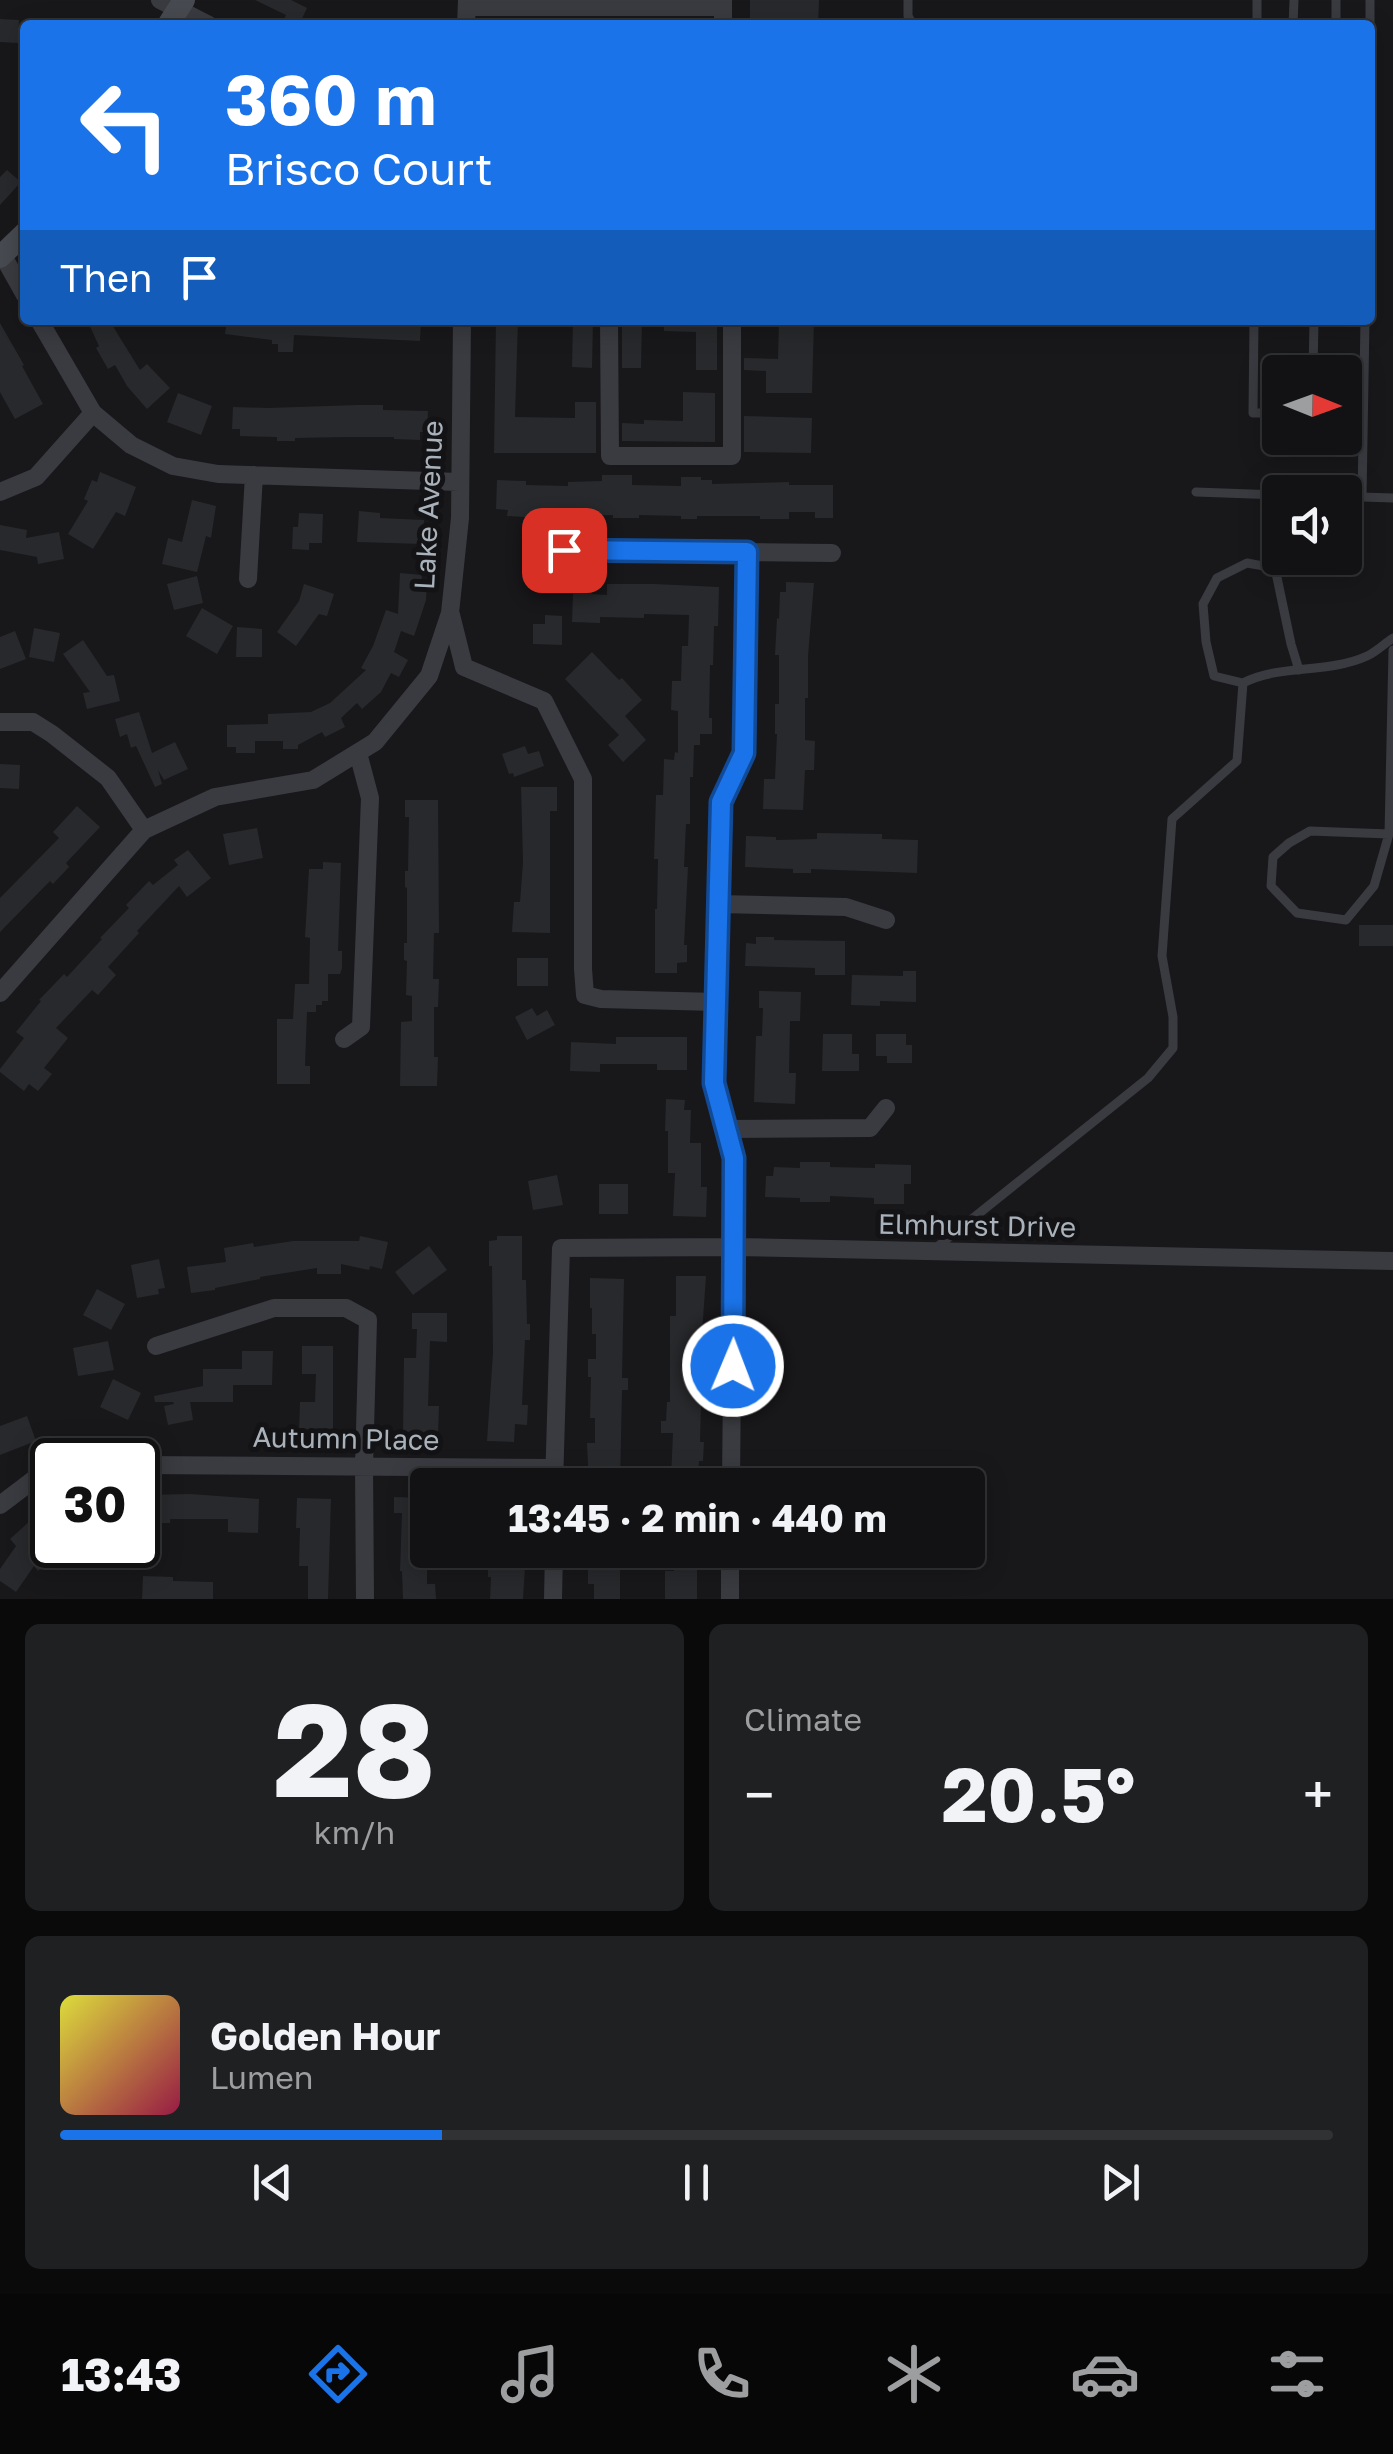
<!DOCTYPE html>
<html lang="en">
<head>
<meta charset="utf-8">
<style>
  body { margin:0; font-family:"Golos Text",sans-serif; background:#1f2022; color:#f1f3f6; height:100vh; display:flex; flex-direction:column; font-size:38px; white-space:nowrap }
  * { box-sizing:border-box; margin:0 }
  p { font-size:32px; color:#9c9ea0 }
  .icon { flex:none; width:55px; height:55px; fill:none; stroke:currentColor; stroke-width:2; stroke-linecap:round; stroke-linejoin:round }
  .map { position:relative; height:1599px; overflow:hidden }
  .side { display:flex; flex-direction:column; gap:25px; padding:25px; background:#0a0a0b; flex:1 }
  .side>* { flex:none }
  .guide { position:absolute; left:20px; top:20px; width:1355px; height:305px; border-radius:10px; box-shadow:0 5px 25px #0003,0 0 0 2px #313234; background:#1a73e8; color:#fff; overflow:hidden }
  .needle { width:65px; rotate:91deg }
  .buttons { position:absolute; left:1262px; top:355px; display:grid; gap:20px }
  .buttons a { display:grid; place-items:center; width:100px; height:100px; border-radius:10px; background:#121214; box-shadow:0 5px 25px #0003,0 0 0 2px #313234; font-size:50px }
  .speed { position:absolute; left:30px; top:1438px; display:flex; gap:20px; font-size:50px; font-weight:700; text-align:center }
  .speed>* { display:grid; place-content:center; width:130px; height:130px; border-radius:50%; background:#121214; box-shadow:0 5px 25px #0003,0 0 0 2px #313234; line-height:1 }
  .speed .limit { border:5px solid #111; border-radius:15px; background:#fff; color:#111 }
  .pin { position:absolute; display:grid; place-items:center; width:85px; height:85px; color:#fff; margin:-42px; border-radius:20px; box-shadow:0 5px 15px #0006 }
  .me { position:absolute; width:110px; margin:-55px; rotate:1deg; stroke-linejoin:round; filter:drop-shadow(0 0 8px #0008) }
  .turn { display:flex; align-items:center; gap:35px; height:210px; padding:0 40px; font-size:45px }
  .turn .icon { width:130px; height:130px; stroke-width:2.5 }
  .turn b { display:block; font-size:70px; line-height:85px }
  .then { display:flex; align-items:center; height:95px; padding:0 40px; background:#0003; gap:20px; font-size:38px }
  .big { font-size:75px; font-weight:700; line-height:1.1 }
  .side .tile { flex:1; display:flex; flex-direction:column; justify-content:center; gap:15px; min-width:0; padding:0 35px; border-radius:15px; background:#1f2022 }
  .side .dial { align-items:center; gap:0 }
  .dial b { font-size:130px; line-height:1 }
  .song { display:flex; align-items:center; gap:30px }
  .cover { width:120px; height:120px; border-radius:15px; background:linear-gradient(135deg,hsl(60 70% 55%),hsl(340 70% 35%)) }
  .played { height:10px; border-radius:5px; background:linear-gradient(90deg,#1a73e8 30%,#313234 30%) }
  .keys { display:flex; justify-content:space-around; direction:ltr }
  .heat { display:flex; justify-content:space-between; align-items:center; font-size:55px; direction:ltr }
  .side .tiles { flex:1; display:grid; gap:25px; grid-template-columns:1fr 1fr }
  .tile:last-child { grid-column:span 2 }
  .trip { position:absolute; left:410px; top:1468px; width:575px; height:100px; border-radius:10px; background:#121214; box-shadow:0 5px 25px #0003,0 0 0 2px #313234; font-weight:700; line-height:100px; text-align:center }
  .tab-bar { display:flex; height:160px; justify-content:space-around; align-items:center; background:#070708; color:#9c9ea0 }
  .tab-bar .icon { width:70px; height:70px }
  .tab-bar .active { color:#1a73e8 }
  .tab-bar b { font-size:45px; color:#f1f3f6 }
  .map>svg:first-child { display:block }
</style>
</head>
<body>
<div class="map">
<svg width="1393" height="1599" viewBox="0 0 1393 1599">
  <rect width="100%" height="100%" fill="#18181b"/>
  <path fill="#28292c" d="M 255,0 L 291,0 L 307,8 L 299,25 L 281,25 L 286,15 Z
    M 750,0 L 819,0 L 818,25 L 750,25 Z
    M 0,19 L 19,20 L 18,43 L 0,42 Z
    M 7,170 L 21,182 L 0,205 L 0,177 Z
    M 87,320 L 109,320 L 140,370 L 147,364 L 170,388 L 147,409 L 127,386 L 115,365 L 108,369 L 96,348 L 99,346 Z
    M 227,320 L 421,320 L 420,341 L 294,335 L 293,352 L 278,352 L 278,344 L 272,344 L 272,340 L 225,334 Z
    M 496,320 L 518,320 L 515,417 L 575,418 L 575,402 L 596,402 L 596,453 L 494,453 Z
    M 573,320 L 593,320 L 592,368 L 572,367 Z
    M 622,320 L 642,320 L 641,368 L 622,368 Z
    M 664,320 L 717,320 L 717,370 L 696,370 L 696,332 L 664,331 Z
    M 779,320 L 814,320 L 812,393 L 766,393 L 766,371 L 744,370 L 744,358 L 778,359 Z
    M 0,323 L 24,365 L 22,366 L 43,404 L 15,419 L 0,392 Z
    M 683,392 L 715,393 L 715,442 L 622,441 L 622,423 L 644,424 L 644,420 L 683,421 Z
    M 178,393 L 212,406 L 201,435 L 167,422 Z
    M 358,405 L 383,405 L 383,410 L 428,411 L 427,432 L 420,432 L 420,440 L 394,439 L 394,437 L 347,437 L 295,438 L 295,441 L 277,441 L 277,437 L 240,436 L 240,429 L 232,429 L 233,407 L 268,408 Z
    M 744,416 L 812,418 L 811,453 L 744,452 Z
    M 100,472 L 136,487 L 125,516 L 116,512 L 93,549 L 68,534 L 88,501 L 84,499 L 92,480 L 97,482 Z
    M 602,475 L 632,475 L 632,485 L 681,486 L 681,477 L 701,477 L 701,480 L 712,480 L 712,484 L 789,482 L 789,485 L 833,485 L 833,518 L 815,518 L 815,512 L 789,512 L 789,519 L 760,519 L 760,516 L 697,516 L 697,519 L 681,519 L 681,516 L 639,515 L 639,518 L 613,518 L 613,515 L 524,517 L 507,516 L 508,510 L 496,509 L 497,480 L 526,481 L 526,485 L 568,486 L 568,482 L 602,481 Z
    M 192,500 L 216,506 L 211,538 L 206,536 L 197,572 L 162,564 L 168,538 L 182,542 Z
    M 359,511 L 380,513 L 380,518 L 424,520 L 423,544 L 357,542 Z
    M 299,513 L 323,514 L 322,543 L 309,543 L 309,550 L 292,549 L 293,527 L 298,527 Z
    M 0,525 L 27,530 L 26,538 L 59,532 L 64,559 L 38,564 L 37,557 L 0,550 Z
    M 400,573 L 422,575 L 421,583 L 427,583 L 426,600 L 414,636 L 401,631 L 394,652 L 408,660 L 399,677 L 391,673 L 381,692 L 362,709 L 357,703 L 341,718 L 345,727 L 325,737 L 322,732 L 298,745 L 298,749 L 283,749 L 283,741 L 255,741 L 255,753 L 236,753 L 236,747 L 227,747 L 227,725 L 268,724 L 268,714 L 311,712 L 330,703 L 366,670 L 361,668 L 373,646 L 386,610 L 398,614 Z
    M 197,576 L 203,603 L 174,610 L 167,584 Z
    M 786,582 L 814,583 L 808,656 L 808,698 L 805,698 L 805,740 L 815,741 L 814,770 L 805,770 L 803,810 L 763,809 L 764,779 L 775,779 L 777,734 L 775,734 L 775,704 L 779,704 L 779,655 L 775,655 L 777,618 L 779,619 L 780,592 L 786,592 Z
    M 304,584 L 334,594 L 327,616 L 319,614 L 296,646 L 277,632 L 299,601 Z
    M 607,584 L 654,584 L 719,587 L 718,626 L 714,626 L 713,665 L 710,665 L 709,718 L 712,718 L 712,734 L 700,734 L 700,745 L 694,745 L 693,777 L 690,777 L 690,824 L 686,824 L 684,867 L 688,867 L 684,945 L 687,945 L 687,962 L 677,963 L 677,973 L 655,973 L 655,909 L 657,909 L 658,859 L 654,859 L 656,795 L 663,795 L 664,759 L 674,760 L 675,752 L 678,753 L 678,711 L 671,710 L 672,681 L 681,681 L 682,646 L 688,646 L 689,615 L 644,614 L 644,618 L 600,617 L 600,623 L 572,622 L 573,593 L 607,595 Z
    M 202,608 L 233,626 L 217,654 L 186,636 Z
    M 545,615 L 562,616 L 562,645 L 533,644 L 533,624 L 545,624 Z
    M 237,627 L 262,629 L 262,657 L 236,657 Z
    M 34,628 L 60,633 L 54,662 L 29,657 Z
    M 15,631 L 26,659 L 0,669 L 0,637 Z
    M 83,640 L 107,676 L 114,675 L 120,701 L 87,709 L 83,693 L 90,692 L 63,654 Z
    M 592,652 L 619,680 L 622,678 L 642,700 L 625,716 L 646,740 L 623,762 L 608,745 L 619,735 L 565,679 Z
    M 139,712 L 152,753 L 175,742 L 188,769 L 164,780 L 158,770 L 162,784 L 155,787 L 136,746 L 131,748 L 127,734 L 120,737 L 115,719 Z
    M 525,746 L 528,754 L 539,751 L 544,766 L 514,777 L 513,773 L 509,774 L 502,754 Z
    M 0,764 L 20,765 L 19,789 L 0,788 Z
    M 521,787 L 557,787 L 557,811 L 550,811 L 550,933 L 512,932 L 514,902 L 520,902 L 523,862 Z
    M 405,800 L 438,800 L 439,933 L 434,933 L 433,979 L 439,979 L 438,1007 L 434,1007 L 434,1057 L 438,1057 L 437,1086 L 400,1086 L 401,1022 L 412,1021 L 412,996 L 406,995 L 407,961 L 404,960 L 404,943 L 407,943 L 407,888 L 405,887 L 405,871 L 408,871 L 409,817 L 405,817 Z
    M 77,806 L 100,827 L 66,863 L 69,867 L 53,884 L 50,881 L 0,932 L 0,898 L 59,838 L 53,832 Z
    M 257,828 L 263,858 L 229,865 L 223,834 Z
    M 817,833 L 882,834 L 882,839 L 918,840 L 917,873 L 811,869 L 811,873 L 793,873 L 793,869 L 745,867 L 746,836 L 776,837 L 776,840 L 817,839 Z
    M 188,850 L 211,878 L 187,897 L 179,886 L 137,931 L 139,933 L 108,967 L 116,975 L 98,995 L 92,990 L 56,1028 L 68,1038 L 44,1068 L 52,1074 L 38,1091 L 29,1084 L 24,1091 L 0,1072 L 0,1069 L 24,1038 L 16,1032 L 41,1001 L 39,1000 L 64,974 L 67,977 L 102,939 L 100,938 L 129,908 L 126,905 L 149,881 L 153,885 L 178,865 L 174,860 Z
    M 323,862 L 341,863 L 338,951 L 342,951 L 342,968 L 340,974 L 328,974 L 328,1001 L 322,1001 L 322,1005 L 316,1005 L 316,1012 L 307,1012 L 305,1066 L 310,1066 L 310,1084 L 277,1084 L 277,1019 L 293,1019 L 295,984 L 309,984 L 310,938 L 305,937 L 309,869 L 323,869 Z
    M 1359,925 L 1393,925 L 1393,946 L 1359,946 Z
    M 756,937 L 774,937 L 774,940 L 845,941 L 845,975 L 815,975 L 815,968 L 745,966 L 746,943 L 756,944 Z
    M 517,958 L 548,958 L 548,986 L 517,986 Z
    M 903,971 L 916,971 L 916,1002 L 880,1001 L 880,1006 L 851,1005 L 852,975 L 903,976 Z
    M 759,991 L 801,992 L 800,1021 L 790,1021 L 789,1073 L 796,1073 L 795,1104 L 754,1102 L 756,1036 L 762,1036 L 763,1008 L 759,1008 Z
    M 532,1008 L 537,1016 L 547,1010 L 555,1025 L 527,1040 L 515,1017 Z
    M 823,1034 L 852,1034 L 852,1054 L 859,1054 L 859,1071 L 822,1071 Z
    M 876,1034 L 906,1034 L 906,1045 L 912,1045 L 912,1063 L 887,1063 L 887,1056 L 876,1056 Z
    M 616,1037 L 687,1037 L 687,1070 L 657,1070 L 657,1064 L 600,1064 L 600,1072 L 570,1071 L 571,1042 L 616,1044 Z
    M 666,1099 L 685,1100 L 684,1110 L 691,1110 L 690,1143 L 701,1143 L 701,1187 L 707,1187 L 706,1217 L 673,1216 L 675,1173 L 668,1173 L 668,1131 L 665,1131 Z
    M 800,1162 L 830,1162 L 830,1167 L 875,1168 L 875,1164 L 911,1165 L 911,1184 L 904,1184 L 904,1204 L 874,1204 L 874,1198 L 830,1196 L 830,1202 L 800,1202 L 800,1198 L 765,1197 L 766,1176 L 773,1176 L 774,1167 L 800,1168 Z
    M 557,1175 L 563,1205 L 533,1210 L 528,1181 Z
    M 599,1184 L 628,1184 L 628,1214 L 599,1214 Z
    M 360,1236 L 388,1242 L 382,1269 L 370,1266 L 369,1270 L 341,1264 L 341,1274 L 317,1274 L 317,1268 L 260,1277 L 260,1279 L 215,1288 L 215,1290 L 191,1293 L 187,1267 L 226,1262 L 224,1248 L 253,1243 L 254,1247 L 293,1241 L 359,1241 Z
    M 497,1236 L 522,1236 L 522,1280 L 526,1280 L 527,1324 L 530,1324 L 530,1340 L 525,1340 L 522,1405 L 528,1405 L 527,1425 L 515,1424 L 514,1442 L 487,1441 L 493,1353 L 492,1266 L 489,1266 L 489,1241 L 497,1240 Z
    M 429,1246 L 447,1270 L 413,1295 L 395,1272 Z
    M 159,1259 L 165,1288 L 158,1289 L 159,1294 L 137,1298 L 131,1265 Z
    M 676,1276 L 706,1276 L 702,1334 L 694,1333 L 694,1360 L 705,1360 L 704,1378 L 698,1377 L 698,1403 L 701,1403 L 700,1442 L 704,1442 L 703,1461 L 699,1461 L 698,1479 L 671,1478 L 673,1433 L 661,1433 L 661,1421 L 666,1421 L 667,1402 L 670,1402 L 670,1316 L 676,1316 Z
    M 590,1278 L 624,1279 L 622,1378 L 628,1378 L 628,1390 L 622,1390 L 620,1485 L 589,1485 L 587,1443 L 595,1443 L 595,1418 L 590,1418 L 591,1377 L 588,1377 L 588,1359 L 596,1359 L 596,1334 L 592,1334 L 592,1308 L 590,1308 Z
    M 97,1289 L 125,1304 L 111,1330 L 83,1315 Z
    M 412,1313 L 447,1313 L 447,1342 L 430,1341 L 428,1406 L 439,1406 L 438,1436 L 403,1435 L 404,1358 L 416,1358 L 417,1329 L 412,1329 Z
    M 108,1341 L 114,1370 L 78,1376 L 73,1348 Z
    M 302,1346 L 333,1346 L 333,1432 L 299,1431 L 300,1402 L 315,1402 L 316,1374 L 302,1374 Z
    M 242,1351 L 273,1351 L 272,1385 L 233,1385 L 233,1402 L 190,1402 L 193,1420 L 168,1425 L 164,1406 L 174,1404 L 173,1402 L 155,1402 L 154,1396 L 203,1386 L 203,1369 L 242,1369 Z
    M 113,1379 L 141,1393 L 128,1420 L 100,1407 Z
    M 27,1416 L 36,1441 L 0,1455 L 0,1426 Z
    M 190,1494 L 259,1499 L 258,1533 L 228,1532 L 228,1519 L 170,1519 L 170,1523 L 144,1523 L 144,1495 Z
    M 394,1497 L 428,1498 L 427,1584 L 435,1584 L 436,1599 L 403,1599 L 402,1571 L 400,1571 L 402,1513 L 394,1513 Z
    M 297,1498 L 331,1499 L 328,1599 L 308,1599 L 308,1566 L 299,1566 L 300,1528 L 296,1528 Z
    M 32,1519 L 52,1542 L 52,1545 L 60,1551 L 38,1571 L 34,1566 L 16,1592 L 0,1581 L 0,1569 L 16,1546 L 10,1539 Z
    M 488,1550 L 526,1550 L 523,1599 L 490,1599 L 491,1577 L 488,1577 Z
    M 588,1550 L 612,1550 L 612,1568 L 620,1568 L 620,1599 L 594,1599 L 594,1584 L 588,1584 Z
    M 674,1550 L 697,1550 L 697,1599 L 665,1599 L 665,1571 L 674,1571 Z
    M 143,1576 L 173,1577 L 173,1581 L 213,1582 L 213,1599 L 142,1599 Z"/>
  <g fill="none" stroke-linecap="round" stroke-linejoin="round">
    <path stroke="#393b40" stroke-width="9" d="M 908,0 L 908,16 L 913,25
      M 1257,25 L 1257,0
      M 1293,25 L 1294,0
      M 1336,25 L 1336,0
      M 1370,25 L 1370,0
      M 1254,320 L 1253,413 L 1280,413
      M 1365,320 L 1362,497 L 1393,498
      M 1313,372 L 1314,320
      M 1345,414 L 1363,414
      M 1196,492 L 1280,495
      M 1345,496 L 1362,497
      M 1299,670 L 1291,644 L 1275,568 L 1247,563 L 1217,578 L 1203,604 L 1206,642 L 1214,676 L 1243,683 C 1279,664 1328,674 1367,656 C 1376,652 1385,643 1393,638
      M 1389,834 L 1310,831 L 1289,843 L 1273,857 L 1271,886 L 1297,913 L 1346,920 L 1374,886 L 1389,834 L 1393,650
      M 937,1247 L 1148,1078 L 1173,1048 L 1173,1017 L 1162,956 L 1172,819 L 1237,761 L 1243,683"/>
    <path stroke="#393b40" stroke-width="18" d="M 160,0 L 209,25
      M 467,7 L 723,7
      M 466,25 L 467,0
      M 723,25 L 723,0
      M 3,256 L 25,295
      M 39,320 L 93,413 L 131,445 L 173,466 L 218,474 L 459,482
      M 609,320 L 610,456 L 732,456 L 732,320
      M 0,492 L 36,477 L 93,413
      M 538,564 L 564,550 L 832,553
      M 248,579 L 254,475
      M 451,615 L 464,667 L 544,701 L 583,779 L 583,969 L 585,995 L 601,999 L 716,1002
      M 0,722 L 33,722 L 52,734 L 108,778 L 144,830
      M 718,904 L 846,907 L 886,920
      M 0,993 L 144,830 L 215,797 L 313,780 L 375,742 L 429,676 L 450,613 L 460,518 L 462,320
      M 344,1039 L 361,1027 L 370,798 L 358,753
      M 726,1129 L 870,1128 L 886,1108
      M 156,1346 L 274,1308 L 346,1308 L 368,1320 L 364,1466 L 365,1599
      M 138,1465 L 554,1468
      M 554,1485 L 561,1248 L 735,1247 L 1393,1261
      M 731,1485 L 734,1158 L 714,1083 L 721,802 L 744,753 L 747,551
      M 0,1505 L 41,1474 L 52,1471
      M 553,1599 L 554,1550
      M 730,1599 L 730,1550"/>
    <path stroke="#474a50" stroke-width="22" d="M 168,25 L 184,0
      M 0,257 L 25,233"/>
  </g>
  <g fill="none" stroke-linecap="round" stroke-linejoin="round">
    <g stroke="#114b97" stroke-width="25">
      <path id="route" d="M 564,550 L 747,552 L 744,753 L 721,802 L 714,1083 L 734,1158 L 733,1366"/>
    </g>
    <use href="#route" stroke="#1a73e8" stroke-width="18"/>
  </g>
  <g text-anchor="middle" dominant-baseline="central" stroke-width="10" stroke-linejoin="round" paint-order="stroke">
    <g font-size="28" fill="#a9b2bb" stroke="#131316">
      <text transform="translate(428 505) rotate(-87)">Lake Avenue</text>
      <text transform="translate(977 1225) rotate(1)">Elmhurst Drive</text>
      <text transform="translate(346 1438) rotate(1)">Autumn Place</text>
    </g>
  </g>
</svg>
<div class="buttons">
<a><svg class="needle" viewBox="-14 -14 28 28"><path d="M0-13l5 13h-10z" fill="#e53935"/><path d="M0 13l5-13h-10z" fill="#9c9ea0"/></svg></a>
<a><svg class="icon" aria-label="sound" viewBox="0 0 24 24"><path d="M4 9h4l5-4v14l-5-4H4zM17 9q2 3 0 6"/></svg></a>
</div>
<div class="speed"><div class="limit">30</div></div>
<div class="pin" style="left:564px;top:550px;background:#d93025"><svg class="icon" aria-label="arrive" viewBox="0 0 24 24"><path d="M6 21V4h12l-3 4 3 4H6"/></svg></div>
<svg class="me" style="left:733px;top:1366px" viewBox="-20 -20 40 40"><circle r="17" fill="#1a73e8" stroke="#fff" stroke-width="3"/><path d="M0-11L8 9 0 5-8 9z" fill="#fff"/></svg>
<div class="trip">13:45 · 2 min · 440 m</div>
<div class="guide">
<div class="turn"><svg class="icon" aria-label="left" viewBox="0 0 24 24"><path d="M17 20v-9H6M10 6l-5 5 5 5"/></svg><div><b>360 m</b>Brisco Court</div></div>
<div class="then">Then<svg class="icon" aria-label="arrive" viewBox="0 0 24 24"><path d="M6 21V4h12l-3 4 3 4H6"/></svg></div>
</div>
</div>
<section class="side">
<div class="tiles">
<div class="tile dial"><b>28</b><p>km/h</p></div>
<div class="tile"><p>Climate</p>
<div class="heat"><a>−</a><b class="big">20.5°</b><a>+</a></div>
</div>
<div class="tile">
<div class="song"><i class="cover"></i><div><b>Golden Hour</b><p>Lumen</p></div></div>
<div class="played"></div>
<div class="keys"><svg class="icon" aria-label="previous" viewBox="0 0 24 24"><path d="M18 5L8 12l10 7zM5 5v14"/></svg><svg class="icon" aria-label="pause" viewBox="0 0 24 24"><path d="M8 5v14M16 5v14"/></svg><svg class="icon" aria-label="next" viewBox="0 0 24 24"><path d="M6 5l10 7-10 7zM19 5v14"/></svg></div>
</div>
</div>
</section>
<nav class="tab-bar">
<b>13:43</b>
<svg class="icon active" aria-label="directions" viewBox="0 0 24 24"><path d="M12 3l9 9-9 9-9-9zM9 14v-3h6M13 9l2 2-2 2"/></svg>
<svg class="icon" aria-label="music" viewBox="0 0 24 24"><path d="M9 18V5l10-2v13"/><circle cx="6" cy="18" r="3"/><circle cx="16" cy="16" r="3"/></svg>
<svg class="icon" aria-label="phone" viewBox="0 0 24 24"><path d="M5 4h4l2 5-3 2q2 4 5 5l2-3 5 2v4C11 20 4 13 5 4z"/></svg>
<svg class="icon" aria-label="climate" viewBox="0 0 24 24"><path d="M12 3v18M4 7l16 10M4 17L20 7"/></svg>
<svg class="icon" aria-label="car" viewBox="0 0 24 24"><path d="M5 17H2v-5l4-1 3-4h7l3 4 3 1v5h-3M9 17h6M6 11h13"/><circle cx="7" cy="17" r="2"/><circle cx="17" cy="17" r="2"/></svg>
<svg class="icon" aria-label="filters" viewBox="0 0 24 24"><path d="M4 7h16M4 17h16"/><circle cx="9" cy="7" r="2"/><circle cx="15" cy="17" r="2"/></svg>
</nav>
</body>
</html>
